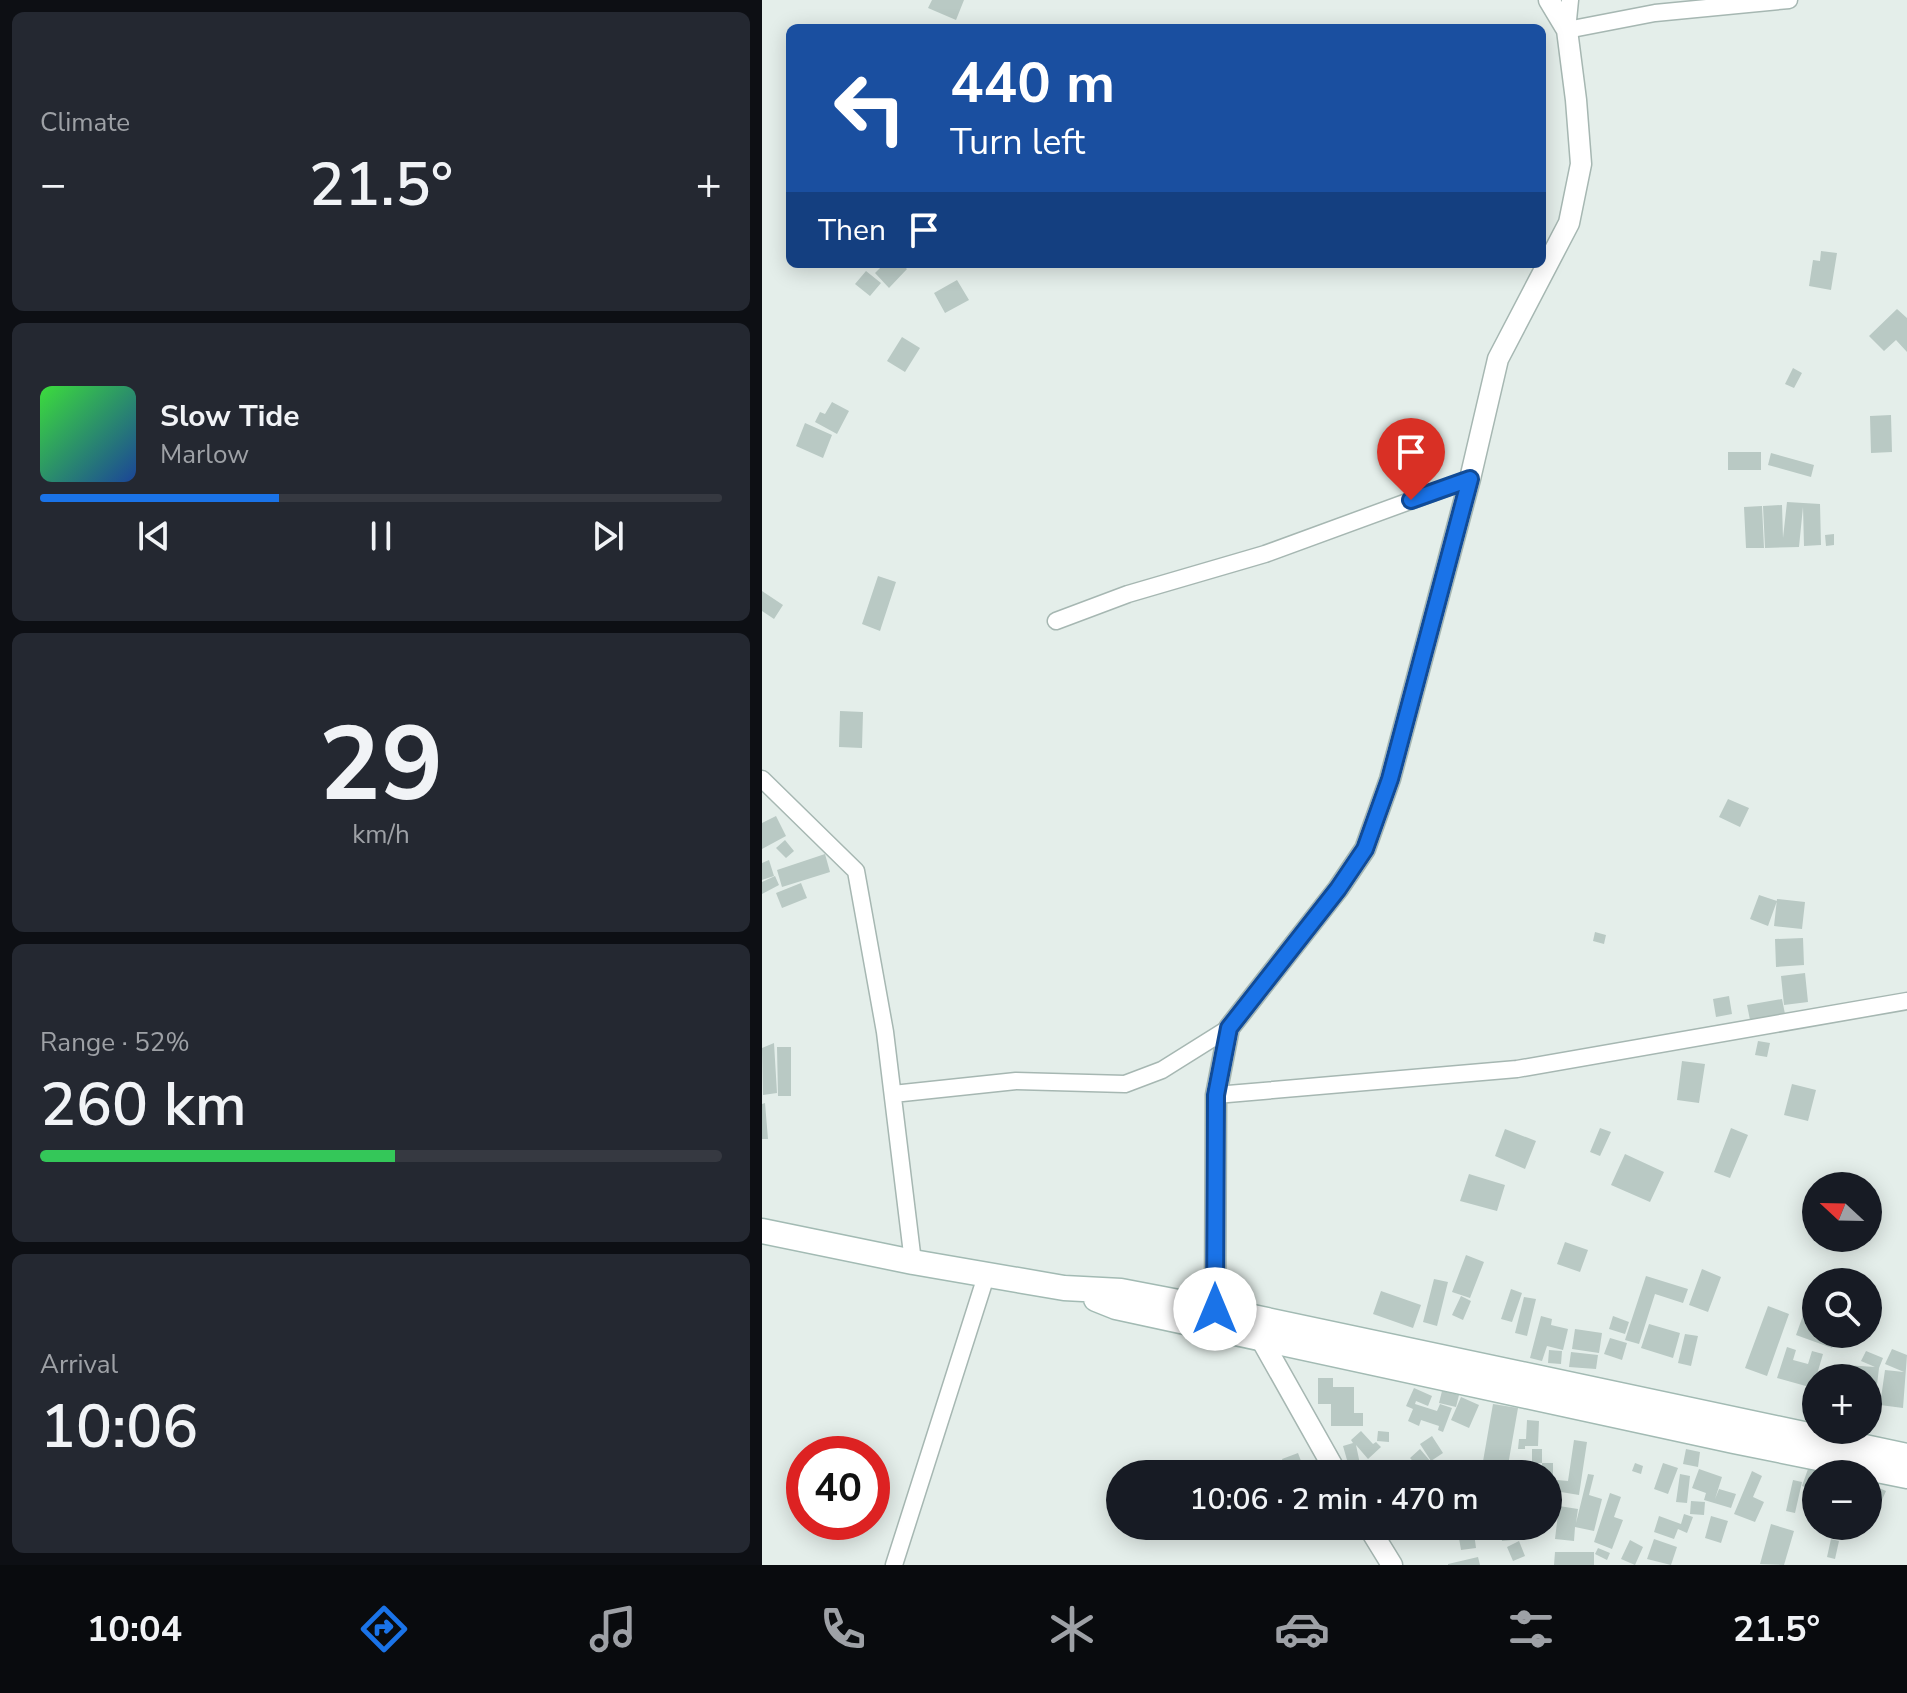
<!DOCTYPE html>
<html lang="en">
<head>
<meta charset="utf-8">
<style>
  body { margin:0; font-family:"Nunito Sans",sans-serif; background:#242831; color:#f1f3f6; height:100vh; display:flex; flex-direction:column; font-size:30px; white-space:nowrap }
  * { box-sizing:border-box; margin:0 }
  p { font-size:26px; color:#9ea1a6 }
  .icon { flex:none; width:44px; height:44px; fill:none; stroke:currentColor; stroke-width:2; stroke-linecap:round; stroke-linejoin:round }
  .map { position:relative; flex:1; overflow:hidden }
  .drawer { display:flex; flex-direction:column; gap:12px; padding:12px; background:#0d0f14; width:762px }
  .drawer>* { flex:none }
  .guide { position:absolute; left:24px; top:24px; width:760px; height:244px; border-radius:12px; box-shadow:0 4px 20px #0003; background:#1a4fa0; color:#fff; overflow:hidden }
  .needle { width:52px; rotate:292deg }
  .tools { position:absolute; left:1040px; top:1172px; display:grid; gap:16px }
  .tools a { display:grid; place-items:center; width:80px; height:80px; border-radius:50%; background:#171b24; box-shadow:0 4px 20px #0003; font-size:40px }
  .speed { position:absolute; left:24px; top:1436px; display:flex; gap:16px; font-size:40px; font-weight:700; text-align:center }
  .speed>* { display:grid; place-content:center; width:104px; height:104px; border-radius:50%; background:#171b24; box-shadow:0 4px 20px #0003; line-height:1 }
  .speed .limit { border:12px solid #d22; background:#fff; color:#111 }
  .pin { position:absolute; display:grid; place-items:center; width:68px; height:68px; color:#fff; margin:-82px -34px; border-radius:50% 50% 50% 0; rotate:-45deg; box-shadow:0 0 8px #0007 }
  .pin .icon { rotate:45deg }
  .me { position:absolute; width:88px; margin:-44px; rotate:0deg; stroke-linejoin:round; filter:drop-shadow(0 0 6px #0008) }
  .turn { display:flex; align-items:center; gap:28px; height:168px; padding:0 32px; font-size:36px }
  .turn .icon { width:104px; height:104px; stroke-width:2.5 }
  .turn b { display:block; font-size:56px; line-height:68px }
  .then { display:flex; align-items:center; height:76px; padding:0 32px; background:#0003; gap:16px; font-size:30px }
  .big { font-size:60px; font-weight:600; line-height:1.1 }
  .drawer .widget { flex:1; display:flex; flex-direction:column; justify-content:center; gap:12px; min-width:0; padding:0 28px; border-radius:12px; background:#242831 }
  .drawer .dial { align-items:center; gap:0 }
  .dial b { font-size:104px; line-height:1 }
  .song { display:flex; align-items:center; gap:24px }
  .cover { width:96px; height:96px; border-radius:12px; background:linear-gradient(135deg,hsl(120 70% 55%),hsl(220 70% 35%)) }
  .played { height:8px; border-radius:4px; background:linear-gradient(90deg,#1a73e8 35%,#363941 35%) }
  .keys { display:flex; justify-content:space-around; direction:ltr }
  .heat { display:flex; justify-content:space-between; align-items:center; font-size:44px; direction:ltr }
  .charge { height:12px; border-radius:6px; background:linear-gradient(90deg,#34c759 52%,#363941 0) }
  .trip { position:absolute; left:344px; top:1460px; width:456px; height:80px; border-radius:40px; background:#171b24; box-shadow:0 4px 20px #0003; font-weight:600; line-height:80px; text-align:center }
  .tabs { display:flex; height:128px; justify-content:space-around; align-items:center; background:#090b0e; color:#9ea1a6 }
  .tabs .icon { width:56px; height:56px }
  .tabs .active { color:#1a73e8 }
  .tabs b { font-size:36px; color:#f1f3f6 }
  main { display:flex; flex:1; min-height:0 }
  .map>svg:first-child { display:block }
</style>
</head>
<body>
<main>
<section class="drawer">
<div class="widget"><p>Climate</p>
<div class="heat"><a>−</a><b class="big">21.5°</b><a>+</a></div>
</div>
<div class="widget">
<div class="song"><i class="cover"></i><div><b>Slow Tide</b><p>Marlow</p></div></div>
<div class="played"></div>
<div class="keys"><svg class="icon" aria-label="previous" viewBox="0 0 24 24"><path d="M18 5L8 12l10 7zM5 5v14"/></svg><svg class="icon" aria-label="pause" viewBox="0 0 24 24"><path d="M8 5v14M16 5v14"/></svg><svg class="icon" aria-label="next" viewBox="0 0 24 24"><path d="M6 5l10 7-10 7zM19 5v14"/></svg></div>
</div>
<div class="widget dial"><b>29</b><p>km/h</p></div>
<div class="widget"><p>Range · 52%</p><b class="big">260 km</b><div class="charge"></div></div>
<div class="widget"><p>Arrival</p><b class="big">10:06</b></div>
</section>
<div class="map">
<svg width="1145" height="1565" viewBox="0 0 1145 1565">
  <rect width="100%" height="100%" fill="#e4eeea"/>
  <path fill="#b9c9c4" d="M 170,0 L 202,0 L 194,20 L 166,8 Z
    M 1059,251 L 1075,253 L 1069,290 L 1047,286 L 1051,260 L 1058,261 Z
    M 122,264 L 140,264 L 145,269 L 127,288 L 113,273 Z
    M 104,271 L 119,283 L 108,296 L 93,284 Z
    M 195,280 L 207,300 L 183,313 L 172,293 Z
    M 1135,309 L 1145,318 L 1145,352 L 1134,340 L 1122,351 L 1107,336 Z
    M 140,337 L 158,348 L 143,372 L 125,361 Z
    M 1031,368 L 1040,373 L 1032,388 L 1023,384 Z
    M 70,402 L 87,411 L 75,434 L 53,422 L 58,412 L 63,414 Z
    M 1129,415 L 1130,452 L 1109,453 L 1108,416 Z
    M 43,423 L 70,435 L 61,458 L 34,446 Z
    M 966,452 L 999,452 L 999,470 L 966,470 Z
    M 1009,453 L 1052,465 L 1049,477 L 1006,465 Z
    M 1025,502 L 1058,504 L 1059,545 L 1042,546 L 1041,507 L 1037,547 L 1003,548 L 1001,506 L 1020,505 L 1021,538 Z
    M 1000,506 L 1002,548 L 984,548 L 982,507 Z
    M 1072,534 L 1072,545 L 1064,546 L 1063,535 Z
    M 116,576 L 134,582 L 118,631 L 100,624 Z
    M 0,591 L 21,605 L 12,619 L 0,611 Z
    M 78,711 L 101,712 L 100,748 L 77,747 Z
    M 966,799 L 987,808 L 978,827 L 957,817 Z
    M 14,816 L 24,836 L 0,849 L 0,823 Z
    M 23,840 L 32,851 L 24,858 L 14,848 Z
    M 63,854 L 68,872 L 20,887 L 15,870 Z
    M 7,860 L 12,876 L 0,880 L 0,863 Z
    M 13,876 L 17,885 L 0,894 L 0,882 Z
    M 39,883 L 45,898 L 20,908 L 14,893 Z
    M 997,895 L 1015,901 L 1006,926 L 988,919 Z
    M 1015,899 L 1043,902 L 1040,929 L 1012,926 Z
    M 833,932 L 844,935 L 842,944 L 831,941 Z
    M 1041,938 L 1042,965 L 1014,967 L 1013,939 Z
    M 1043,973 L 1046,1002 L 1022,1005 L 1019,976 Z
    M 967,996 L 970,1014 L 954,1017 L 951,999 Z
    M 1020,999 L 1023,1014 L 988,1020 L 985,1005 Z
    M 996,1041 L 1008,1043 L 1005,1057 L 993,1055 Z
    M 12,1043 L 15,1093 L 1,1095 L 0,1048 Z
    M 15,1047 L 29,1047 L 29,1096 L 16,1096 Z
    M 920,1061 L 943,1064 L 937,1103 L 915,1100 Z
    M 1030,1084 L 1054,1090 L 1046,1121 L 1022,1115 Z
    M 3,1103 L 6,1139 L 0,1139 L 0,1104 Z
    M 838,1128 L 849,1132 L 838,1156 L 828,1152 Z
    M 969,1128 L 986,1135 L 968,1178 L 952,1172 Z
    M 743,1129 L 774,1141 L 763,1169 L 733,1156 Z
    M 863,1154 L 902,1172 L 888,1202 L 849,1185 Z
    M 707,1174 L 743,1185 L 735,1211 L 698,1201 Z
    M 803,1242 L 826,1250 L 818,1272 L 795,1264 Z
    M 704,1255 L 722,1262 L 708,1298 L 690,1292 Z
    M 940,1269 L 959,1277 L 946,1312 L 927,1305 Z
    M 884,1276 L 926,1289 L 921,1303 L 893,1294 L 877,1344 L 863,1340 Z
    M 672,1279 L 686,1282 L 675,1326 L 661,1322 Z
    M 749,1289 L 760,1293 L 750,1322 L 739,1319 Z
    M 619,1291 L 659,1305 L 651,1328 L 611,1314 Z
    M 699,1296 L 709,1301 L 701,1320 L 690,1315 Z
    M 762,1297 L 774,1299 L 765,1336 L 753,1333 Z
    M 1006,1306 L 1027,1314 L 1005,1376 L 983,1368 Z
    M 1043,1310 L 1054,1314 L 1054,1334 L 1075,1334 L 1070,1348 L 1034,1335 Z
    M 779,1316 L 790,1319 L 789,1325 L 806,1329 L 801,1350 L 785,1346 L 780,1361 L 768,1358 Z
    M 851,1316 L 867,1322 L 863,1334 L 847,1329 Z
    M 887,1324 L 918,1333 L 911,1358 L 879,1348 Z
    M 813,1329 L 840,1333 L 837,1353 L 810,1349 Z
    M 923,1334 L 936,1336 L 929,1366 L 916,1363 Z
    M 848,1338 L 865,1343 L 860,1360 L 842,1354 Z
    M 1025,1347 L 1034,1350 L 1031,1360 L 1046,1364 L 1050,1351 L 1061,1354 L 1051,1388 L 1015,1378 Z
    M 1130,1349 L 1145,1355 L 1141,1408 L 1118,1405 L 1123,1370 L 1142,1372 L 1123,1364 Z
    M 787,1350 L 800,1351 L 799,1364 L 786,1363 Z
    M 1104,1351 L 1121,1358 L 1117,1368 L 1114,1393 L 1106,1392 L 1106,1378 L 1082,1378 L 1083,1365 L 1113,1367 L 1099,1361 Z
    M 809,1352 L 836,1355 L 834,1369 L 807,1367 Z
    M 1074,1365 L 1082,1366 L 1080,1378 L 1071,1378 Z
    M 556,1378 L 571,1378 L 571,1387 L 592,1387 L 592,1413 L 601,1413 L 601,1426 L 569,1426 L 569,1404 L 556,1404 Z
    M 652,1388 L 670,1396 L 666,1406 L 654,1401 L 653,1404 L 675,1411 L 678,1404 L 690,1408 L 681,1432 L 676,1430 L 677,1426 L 659,1420 L 657,1426 L 646,1421 L 651,1409 L 644,1406 Z
    M 680,1391 L 697,1395 L 694,1407 L 677,1403 Z
    M 699,1397 L 717,1405 L 707,1428 L 689,1420 Z
    M 731,1404 L 756,1408 L 745,1471 L 720,1467 Z
    M 765,1420 L 777,1421 L 776,1446 L 763,1446 L 763,1449 L 756,1449 L 757,1439 L 764,1439 Z
    M 599,1431 L 611,1444 L 614,1442 L 619,1447 L 606,1459 L 594,1445 L 598,1464 L 587,1467 L 581,1446 L 591,1443 L 589,1440 Z
    M 616,1431 L 627,1432 L 627,1442 L 615,1441 Z
    M 670,1436 L 681,1453 L 669,1461 L 658,1444 Z
    M 812,1440 L 825,1442 L 817,1495 L 793,1491 L 795,1480 L 806,1481 Z
    M 658,1449 L 669,1462 L 659,1470 L 648,1458 Z
    M 770,1449 L 780,1449 L 780,1463 L 770,1463 Z
    M 924,1449 L 938,1452 L 936,1467 L 921,1464 Z
    M 536,1453 L 544,1474 L 525,1474 L 520,1459 Z
    M 780,1463 L 791,1463 L 791,1480 L 786,1480 L 786,1474 L 780,1474 Z
    M 873,1463 L 881,1466 L 879,1474 L 870,1471 Z
    M 901,1463 L 916,1468 L 906,1494 L 892,1489 Z
    M 772,1466 L 773,1474 L 756,1474 L 756,1468 Z
    M 937,1469 L 960,1477 L 953,1499 L 957,1489 L 974,1494 L 969,1508 L 942,1500 L 944,1493 L 930,1488 Z
    M 1046,1469 L 1060,1474 L 1054,1474 L 1054,1491 L 1040,1486 Z
    M 990,1471 L 1000,1476 L 991,1497 L 1002,1502 L 993,1522 L 972,1514 Z
    M 826,1474 L 832,1475 L 827,1495 L 840,1499 L 832,1531 L 813,1527 L 812,1541 L 793,1539 L 797,1506 L 816,1509 L 814,1523 Z
    M 918,1474 L 928,1476 L 925,1503 L 914,1502 Z
    M 1031,1480 L 1040,1482 L 1033,1513 L 1024,1511 Z
    M 1106,1483 L 1124,1491 L 1116,1509 L 1106,1504 L 1108,1494 L 1106,1493 Z
    M 848,1493 L 859,1497 L 852,1517 L 861,1520 L 850,1549 L 832,1542 Z
    M 929,1501 L 943,1502 L 942,1515 L 928,1514 Z
    M 922,1514 L 931,1517 L 925,1533 L 916,1529 L 912,1539 L 892,1532 L 897,1516 L 919,1524 Z
    M 949,1516 L 966,1521 L 959,1543 L 943,1538 Z
    M 1009,1524 L 1032,1531 L 1022,1565 L 998,1564 Z
    M 695,1526 L 711,1526 L 714,1548 L 699,1550 Z
    M 739,1526 L 759,1526 L 760,1539 L 740,1541 Z
    M 892,1539 L 915,1547 L 909,1565 L 885,1559 Z
    M 1069,1539 L 1077,1541 L 1073,1559 L 1065,1557 Z
    M 868,1540 L 881,1547 L 873,1565 L 859,1559 Z
    M 757,1541 L 763,1556 L 751,1561 L 745,1547 Z
    M 836,1548 L 848,1553 L 845,1560 L 833,1554 Z
    M 793,1552 L 832,1552 L 832,1565 L 792,1565 Z
    M 716,1557 L 718,1565 L 686,1565 L 686,1564 Z"/>
  <g fill="none" stroke-linecap="round" stroke-linejoin="round">
    <g stroke="#a6b7b2" stroke-width="19">
      <path id="minor" d="M 808,0 L 805,30 L 893,13 L 1027,0
        M 294,621 L 366,594 L 503,554 L 708,479
        M 0,779 L 94,871 L 123,1032 L 151,1262
        M 131,1094 L 254,1081 L 363,1084 L 400,1070 L 467,1028
        M 454,1095 L 755,1069 L 1145,1001
        M 132,1565 L 225,1273"/>
    </g>
    <g stroke="#a6b7b2" stroke-width="23">
      <path id="tertiary" d="M 453,1309 L 454,1095 L 467,1028 L 576,889 L 603,849 L 628,779 L 708,479 L 736,359 L 807,223 L 819,164 L 814,100 L 805,30 L 787,0
        M 499,1339 L 575,1474
        M 606,1526 L 630,1565"/>
    </g>
    <g stroke="#a2bab3" stroke-width="27">
      <path id="secondary" d="M 0,1231 L 151,1262 L 302,1288 L 359,1291 L 453,1309 L 1145,1456
        M 334,1299 L 354,1307 L 972,1441 L 1145,1476"/>
    </g>
    <use href="#minor" stroke="#fff" stroke-width="16"/>
    <use href="#tertiary" stroke="#fff" stroke-width="20"/>
    <use href="#secondary" stroke="#fff" stroke-width="24"/>
  </g>
  <g fill="none" stroke-linecap="round" stroke-linejoin="round">
    <g stroke="#114b97" stroke-width="20">
      <path id="route" d="M 453,1309 L 454,1095 L 467,1028 L 576,889 L 603,849 L 628,779 L 708,479 L 649,500"/>
    </g>
    <use href="#route" stroke="#1a73e8" stroke-width="14"/>
  </g>
</svg>
<div class="tools">
<a><svg class="needle" viewBox="-14 -14 28 28"><path d="M0-13l5 13h-10z" fill="#e53935"/><path d="M0 13l5-13h-10z" fill="#9ea1a6"/></svg></a>
<a><svg class="icon" aria-label="search" viewBox="0 0 24 24"><circle cx="10" cy="10" r="6"/><path d="M15 15l6 6"/></svg></a>
<a>+</a>
<a>−</a>
</div>
<div class="speed"><div class="limit">40</div></div>
<div class="pin" style="left:649px;top:500px;background:#d93025"><svg class="icon" aria-label="arrive" viewBox="0 0 24 24"><path d="M6 21V4h12l-3 4 3 4H6"/></svg></div>
<svg class="me" style="left:453px;top:1309px" viewBox="-20 -20 40 40"><circle r="19" fill="#fff"/><path d="M0-13L10 11 0 6-10 11z" fill="#1a73e8"/></svg>
<div class="trip">10:06 · 2 min · 470 m</div>
<div class="guide">
<div class="turn"><svg class="icon" aria-label="left" viewBox="0 0 24 24"><path d="M17 20v-9H6M10 6l-5 5 5 5"/></svg><div><b>440 m</b>Turn left</div></div>
<div class="then">Then<svg class="icon" aria-label="arrive" viewBox="0 0 24 24"><path d="M6 21V4h12l-3 4 3 4H6"/></svg></div>
</div>
</div>
</main>
<nav class="tabs">
<b>10:04</b>
<svg class="icon active" aria-label="directions" viewBox="0 0 24 24"><path d="M12 3l9 9-9 9-9-9zM9 14v-3h6M13 9l2 2-2 2"/></svg>
<svg class="icon" aria-label="music" viewBox="0 0 24 24"><path d="M9 18V5l10-2v13"/><circle cx="6" cy="18" r="3"/><circle cx="16" cy="16" r="3"/></svg>
<svg class="icon" aria-label="phone" viewBox="0 0 24 24"><path d="M5 4h4l2 5-3 2q2 4 5 5l2-3 5 2v4C11 20 4 13 5 4z"/></svg>
<svg class="icon" aria-label="climate" viewBox="0 0 24 24"><path d="M12 3v18M4 7l16 10M4 17L20 7"/></svg>
<svg class="icon" aria-label="car" viewBox="0 0 24 24"><path d="M5 17H2v-5l4-1 3-4h7l3 4 3 1v5h-3M9 17h6M6 11h13"/><circle cx="7" cy="17" r="2"/><circle cx="17" cy="17" r="2"/></svg>
<svg class="icon" aria-label="filters" viewBox="0 0 24 24"><path d="M4 7h16M4 17h16"/><circle cx="9" cy="7" r="2"/><circle cx="15" cy="17" r="2"/></svg>
<b>21.5°</b>
</nav>
</body>
</html>
